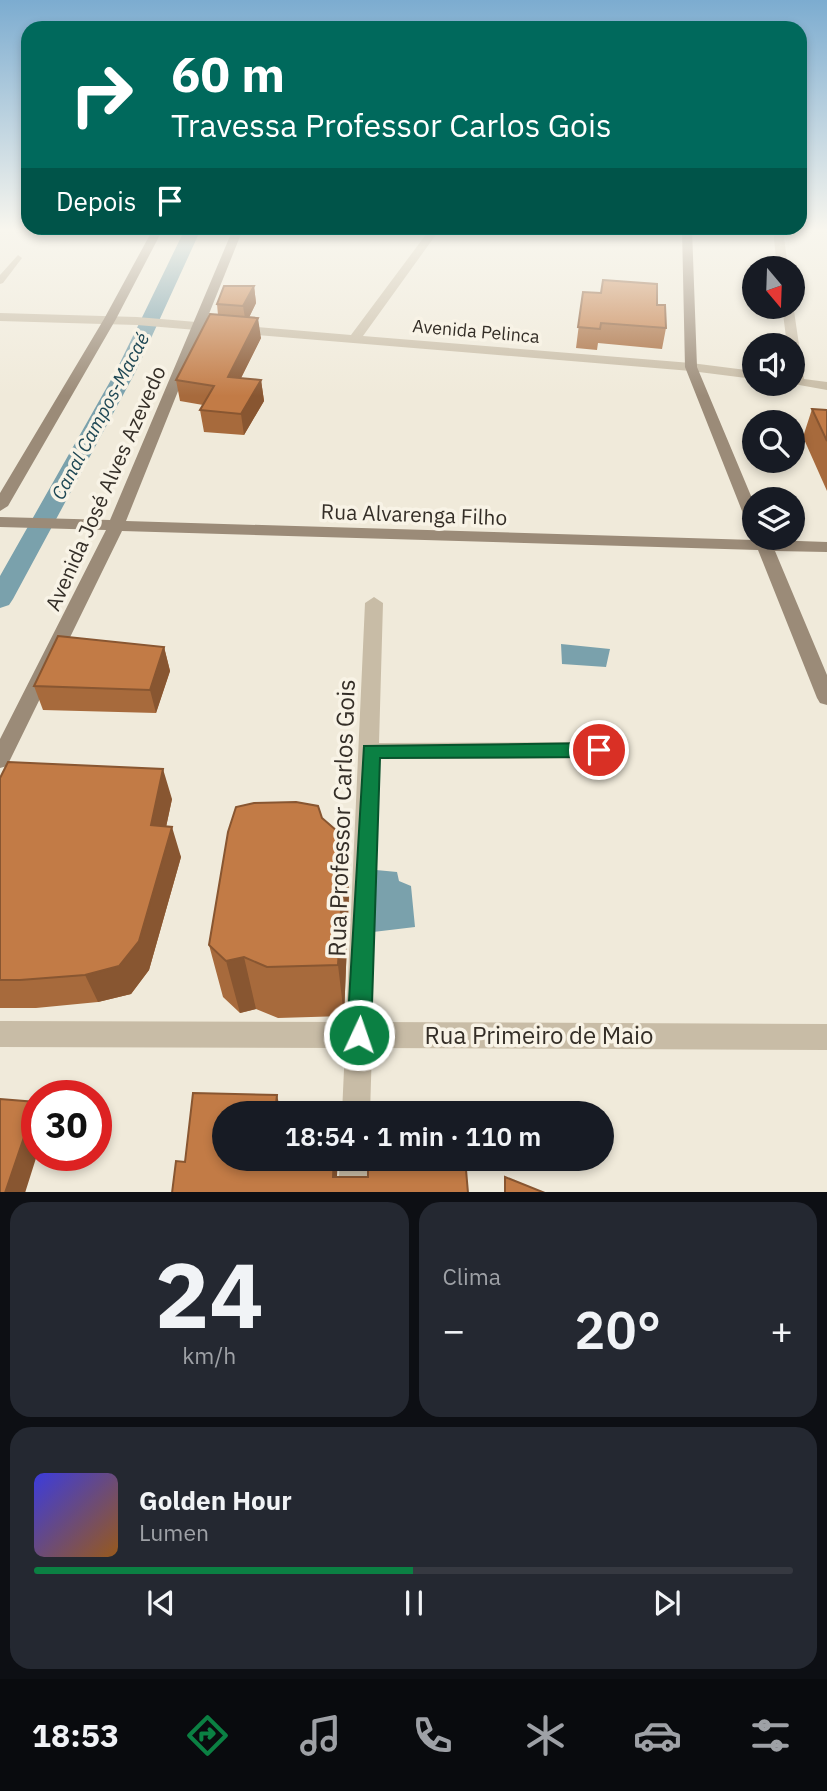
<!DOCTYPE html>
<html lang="pt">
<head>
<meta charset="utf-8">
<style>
  body { margin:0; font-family:"IBM Plex Sans",sans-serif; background:#242831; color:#f1f3f6; height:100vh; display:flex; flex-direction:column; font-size:26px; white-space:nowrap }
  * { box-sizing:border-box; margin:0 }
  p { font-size:23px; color:#9ea1a6 }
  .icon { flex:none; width:38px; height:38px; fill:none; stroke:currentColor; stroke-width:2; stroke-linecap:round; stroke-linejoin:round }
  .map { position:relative; height:1192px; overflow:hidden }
  .panel { display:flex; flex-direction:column; gap:10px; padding:10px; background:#0d0f14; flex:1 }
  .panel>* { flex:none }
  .banner { position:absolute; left:21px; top:21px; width:786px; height:214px; border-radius:21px; box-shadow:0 4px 10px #0003; background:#00695c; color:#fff; overflow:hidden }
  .needle { width:46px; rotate:161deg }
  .controls { position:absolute; left:742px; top:256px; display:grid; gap:14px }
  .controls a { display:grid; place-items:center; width:63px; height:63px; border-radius:50%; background:#171b24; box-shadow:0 4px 10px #0003; font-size:35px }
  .speed { position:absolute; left:21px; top:1080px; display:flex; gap:14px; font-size:35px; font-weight:700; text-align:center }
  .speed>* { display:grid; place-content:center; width:91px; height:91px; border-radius:50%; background:#171b24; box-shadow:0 4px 10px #0003; line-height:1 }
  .speed .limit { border:10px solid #d22; background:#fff; color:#111 }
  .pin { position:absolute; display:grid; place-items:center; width:60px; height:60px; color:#fff; margin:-30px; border:4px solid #fff; border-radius:50%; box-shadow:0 2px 7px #0007 }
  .me { position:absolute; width:77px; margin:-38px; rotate:3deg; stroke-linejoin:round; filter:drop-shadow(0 0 5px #0008) }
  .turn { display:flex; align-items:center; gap:24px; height:147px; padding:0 35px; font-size:32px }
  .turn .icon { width:91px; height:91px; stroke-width:2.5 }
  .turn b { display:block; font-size:49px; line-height:60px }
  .then { display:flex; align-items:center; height:66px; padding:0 35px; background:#0003; gap:14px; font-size:26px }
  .big { font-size:52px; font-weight:600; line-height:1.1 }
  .panel .tile { flex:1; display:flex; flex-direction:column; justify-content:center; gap:10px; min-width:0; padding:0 24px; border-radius:21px; background:#242831 }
  .panel .dial { align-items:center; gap:0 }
  .dial b { font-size:91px; line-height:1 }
  .song { display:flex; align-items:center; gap:21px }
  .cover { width:84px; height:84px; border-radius:10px; background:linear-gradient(135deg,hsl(240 70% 55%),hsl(30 70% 35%)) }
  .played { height:7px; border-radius:4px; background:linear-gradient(90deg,#0b8043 50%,#363941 50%) }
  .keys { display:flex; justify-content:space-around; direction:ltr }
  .heat { display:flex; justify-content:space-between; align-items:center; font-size:38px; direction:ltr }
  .panel .tiles { flex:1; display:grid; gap:10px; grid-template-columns:1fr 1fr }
  .tile:last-child { grid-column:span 2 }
  .trip { position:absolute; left:212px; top:1101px; width:402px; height:70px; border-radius:35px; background:#171b24; box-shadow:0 4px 10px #0003; font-weight:600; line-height:70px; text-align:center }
  .tab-bar { display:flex; height:112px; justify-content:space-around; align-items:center; background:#090b0e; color:#9ea1a6 }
  .tab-bar .icon { width:49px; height:49px }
  .tab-bar .active { color:#0b8043 }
  .tab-bar b { font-size:32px; color:#f1f3f6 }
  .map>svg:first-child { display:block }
</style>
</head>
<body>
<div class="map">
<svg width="827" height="1193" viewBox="0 0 827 1193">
  <rect width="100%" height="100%" fill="#f0eada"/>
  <path fill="#7aa1ac" d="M 561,644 L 610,649 L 606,667 L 562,664 Z
    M 376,870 L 397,872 L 399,881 L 411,886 L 415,927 L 373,932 Z"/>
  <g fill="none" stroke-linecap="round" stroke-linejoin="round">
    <path fill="#7aa1ac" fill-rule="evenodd" d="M 185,229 L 201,229 L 136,371 L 13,599 L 9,605 L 0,608 L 0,576 L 116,371 Z"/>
    <path fill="#c8bca6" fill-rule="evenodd" d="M 18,255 L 22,258 L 3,283 L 0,284 L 0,275 Z"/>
    <path fill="#c8bca6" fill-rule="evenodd" d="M 430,229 L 440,229 L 363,336 L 691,363 L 754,371 L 754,379 L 691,371 L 137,325 L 0,321 L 0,313 L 137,317 L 351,335 Z
      M 773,229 L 783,229 L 788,268 L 777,268 Z
      M 793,304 L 804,379 L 827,382 L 827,390 L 788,383 L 793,383 L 793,345 L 787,345 L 782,306 Z
      M 374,597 L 383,603 L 379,743 L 599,742 L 606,744 L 609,750 L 606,756 L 599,758 L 379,759 L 372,1022 L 827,1024 L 827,1050 L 372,1048 L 370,1113 L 342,1113 L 345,1048 L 0,1047 L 0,1021 L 346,1022 L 365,603 Z
      M 340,1158 L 368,1158 L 368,1193 L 338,1193 Z"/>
    <path fill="#9b8b78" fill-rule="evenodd" d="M 153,229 L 163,229 L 116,319 L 8,506 L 0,511 L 0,493 L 104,319 Z
      M 233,229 L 243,229 L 126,521 L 754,540 L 754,535 L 754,537 L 769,537 L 770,540 L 827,542 L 827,552 L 775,551 L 827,675 L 827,705 L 820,703 L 817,698 L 758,550 L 122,531 L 10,760 L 7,766 L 0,768 L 0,739 L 106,530 L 0,527 L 0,517 L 110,520 Z
      M 682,229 L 692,229 L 697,367 L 754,503 L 754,526 L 746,521 L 685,367 Z"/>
  </g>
  <path fill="#a76a3c" d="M 254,286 L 256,303 L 249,317 L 261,338 L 241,378 L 261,380 L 264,401 L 244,435 L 204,432 L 200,410 L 203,405 L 180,401 L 176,380 L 218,315 L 217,304 Z
    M 583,292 L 657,305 L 666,328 L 662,349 L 598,343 L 597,350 L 576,348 Z
    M 812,409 L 827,410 L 827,491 L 803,437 Z
    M 164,647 L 170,671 L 156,713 L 43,710 L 34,686 Z
    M 0,778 L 172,799 L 166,827 L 181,857 L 149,970 L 131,994 L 98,1002 L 36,1008 L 0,1008 Z
    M 322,818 L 345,838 L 349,893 L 344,1016 L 278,1018 L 256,1009 L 240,1013 L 223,997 L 209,945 Z"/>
  <path fill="#885631" d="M 254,286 L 256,303 L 246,324 L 243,306 Z
    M 258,318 L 261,338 L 231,398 L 228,377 Z
    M 261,380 L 264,401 L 244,435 L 241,414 Z
    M 164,647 L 170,671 L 156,713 L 150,690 Z
    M 163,769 L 172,799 L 160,855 L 151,825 Z
    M 172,827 L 181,857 L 149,970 L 131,994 L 98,1002 L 85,975 Z
    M 345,838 L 349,893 L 344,1016 L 338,965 Z
    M 244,957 L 256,1009 L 240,1013 L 226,961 Z
    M 277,1095 L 281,1113 L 275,1113 Z
    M 36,1102 L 37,1103 L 37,1155 L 25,1193 L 5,1193 Z
    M 334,1158 L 338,1158 L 336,1193 L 333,1177 Z"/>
  <path fill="#c27b46" stroke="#885631" stroke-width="2" d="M 603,280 L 657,284 L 657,305 L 665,305 L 666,328 L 601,323 L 600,329 L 578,327 L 583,292 L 601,293 Z
    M 224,286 L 254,286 L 243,306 L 217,304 Z
    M 210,314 L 258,318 L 228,377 L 261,380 L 241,414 L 200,410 L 214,386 L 176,380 Z
    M 812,409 L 827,410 L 827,441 Z
    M 58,636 L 164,647 L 150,690 L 34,686 Z
    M 8,762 L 163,769 L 151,825 L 172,827 L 139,941 L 119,966 L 85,975 L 20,980 L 0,980 L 0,778 Z
    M 296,802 L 318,806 L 322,818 L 345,838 L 338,965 L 267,967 L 244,957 L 226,961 L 209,945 L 228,832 L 236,807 L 254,803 Z
    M 193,1093 L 277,1095 L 275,1113 L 224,1113 L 224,1158 L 334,1158 L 333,1177 L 368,1177 L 368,1158 L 465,1158 L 468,1193 L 172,1193 L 176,1161 L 185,1162 Z
    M 0,1099 L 36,1102 L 5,1193 L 0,1193 Z
    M 505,1177 L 545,1193 L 505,1193 Z"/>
  <linearGradient id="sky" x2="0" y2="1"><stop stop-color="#7cacd0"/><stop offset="0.58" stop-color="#f8f6ee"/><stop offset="1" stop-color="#f8f6ee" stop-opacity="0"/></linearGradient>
  <rect width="827" height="396" fill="url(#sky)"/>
  <path fill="#0b8043" stroke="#07532c" stroke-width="2" d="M 599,743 L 608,750 L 599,757 L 380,758 L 371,1035 L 367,1043 L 359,1047 L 350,1043 L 347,1035 L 364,746 Z"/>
  <g text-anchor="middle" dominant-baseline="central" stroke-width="7" stroke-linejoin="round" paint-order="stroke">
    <g font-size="18" fill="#342e27" stroke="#f8f3e6">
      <text transform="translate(476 331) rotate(5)">Avenida Pelinca</text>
    </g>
    <g font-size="19" font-style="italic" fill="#1e4754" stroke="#f8f3e6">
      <text transform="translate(100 416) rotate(-62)">Canal Campos-Macaé</text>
    </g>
    <g font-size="21" fill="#342e27" stroke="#f8f3e6">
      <text transform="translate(105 488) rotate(-66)">Avenida José Alves Azevedo</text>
      <text transform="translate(414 514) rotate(2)">Rua Alvarenga Filho</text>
    </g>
    <g font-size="24" fill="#342e27" stroke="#f8f3e6">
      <text transform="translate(341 818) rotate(-88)">Rua Professor Carlos Gois</text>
      <text x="539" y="1035">Rua Primeiro de Maio</text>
    </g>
  </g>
</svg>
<div class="controls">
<a><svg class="needle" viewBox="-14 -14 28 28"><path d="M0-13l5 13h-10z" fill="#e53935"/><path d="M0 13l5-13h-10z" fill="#9ea1a6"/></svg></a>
<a><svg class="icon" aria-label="sound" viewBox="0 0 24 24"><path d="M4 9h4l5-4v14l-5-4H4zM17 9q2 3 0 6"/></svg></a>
<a><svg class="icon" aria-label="search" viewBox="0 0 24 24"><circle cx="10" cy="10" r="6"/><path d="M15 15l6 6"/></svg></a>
<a><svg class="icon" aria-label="layers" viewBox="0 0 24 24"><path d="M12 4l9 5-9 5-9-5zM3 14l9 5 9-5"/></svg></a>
</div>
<div class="speed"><div class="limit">30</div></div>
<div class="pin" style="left:599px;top:750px;background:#d93025"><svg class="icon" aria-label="arrive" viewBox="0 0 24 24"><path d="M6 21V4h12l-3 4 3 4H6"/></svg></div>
<svg class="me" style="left:359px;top:1035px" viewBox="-20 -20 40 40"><circle r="17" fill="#0b8043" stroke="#fff" stroke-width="3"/><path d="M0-11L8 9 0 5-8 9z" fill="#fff"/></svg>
<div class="trip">18:54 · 1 min · 110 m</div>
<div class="banner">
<div class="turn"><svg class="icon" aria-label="right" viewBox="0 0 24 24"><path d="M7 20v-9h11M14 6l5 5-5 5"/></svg><div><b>60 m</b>Travessa Professor Carlos Gois</div></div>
<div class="then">Depois<svg class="icon" aria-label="arrive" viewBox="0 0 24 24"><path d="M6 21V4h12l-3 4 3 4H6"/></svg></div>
</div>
</div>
<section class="panel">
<div class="tiles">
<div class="tile dial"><b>24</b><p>km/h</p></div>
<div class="tile"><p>Clima</p>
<div class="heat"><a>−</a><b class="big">20°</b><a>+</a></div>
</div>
<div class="tile">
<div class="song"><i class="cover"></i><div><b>Golden Hour</b><p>Lumen</p></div></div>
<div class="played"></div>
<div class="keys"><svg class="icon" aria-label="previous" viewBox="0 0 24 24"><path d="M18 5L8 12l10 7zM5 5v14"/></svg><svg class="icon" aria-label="pause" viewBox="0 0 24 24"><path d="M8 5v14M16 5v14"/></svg><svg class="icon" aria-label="next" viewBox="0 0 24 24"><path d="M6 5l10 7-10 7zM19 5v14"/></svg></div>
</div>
</div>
</section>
<nav class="tab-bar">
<b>18:53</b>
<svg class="icon active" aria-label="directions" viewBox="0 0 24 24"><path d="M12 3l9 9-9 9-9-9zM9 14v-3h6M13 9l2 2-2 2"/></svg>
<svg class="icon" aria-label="music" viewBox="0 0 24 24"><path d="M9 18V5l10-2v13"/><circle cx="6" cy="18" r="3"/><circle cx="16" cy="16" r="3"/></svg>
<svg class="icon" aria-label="phone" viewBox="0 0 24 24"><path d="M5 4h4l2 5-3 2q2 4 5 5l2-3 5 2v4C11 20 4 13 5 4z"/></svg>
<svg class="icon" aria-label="climate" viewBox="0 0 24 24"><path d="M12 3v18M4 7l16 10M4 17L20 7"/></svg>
<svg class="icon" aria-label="car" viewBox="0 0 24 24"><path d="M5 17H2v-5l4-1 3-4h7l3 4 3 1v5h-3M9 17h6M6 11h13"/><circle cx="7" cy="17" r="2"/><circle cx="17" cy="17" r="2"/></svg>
<svg class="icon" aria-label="filters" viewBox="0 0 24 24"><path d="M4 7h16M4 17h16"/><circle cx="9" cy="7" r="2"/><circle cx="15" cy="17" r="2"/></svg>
</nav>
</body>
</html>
